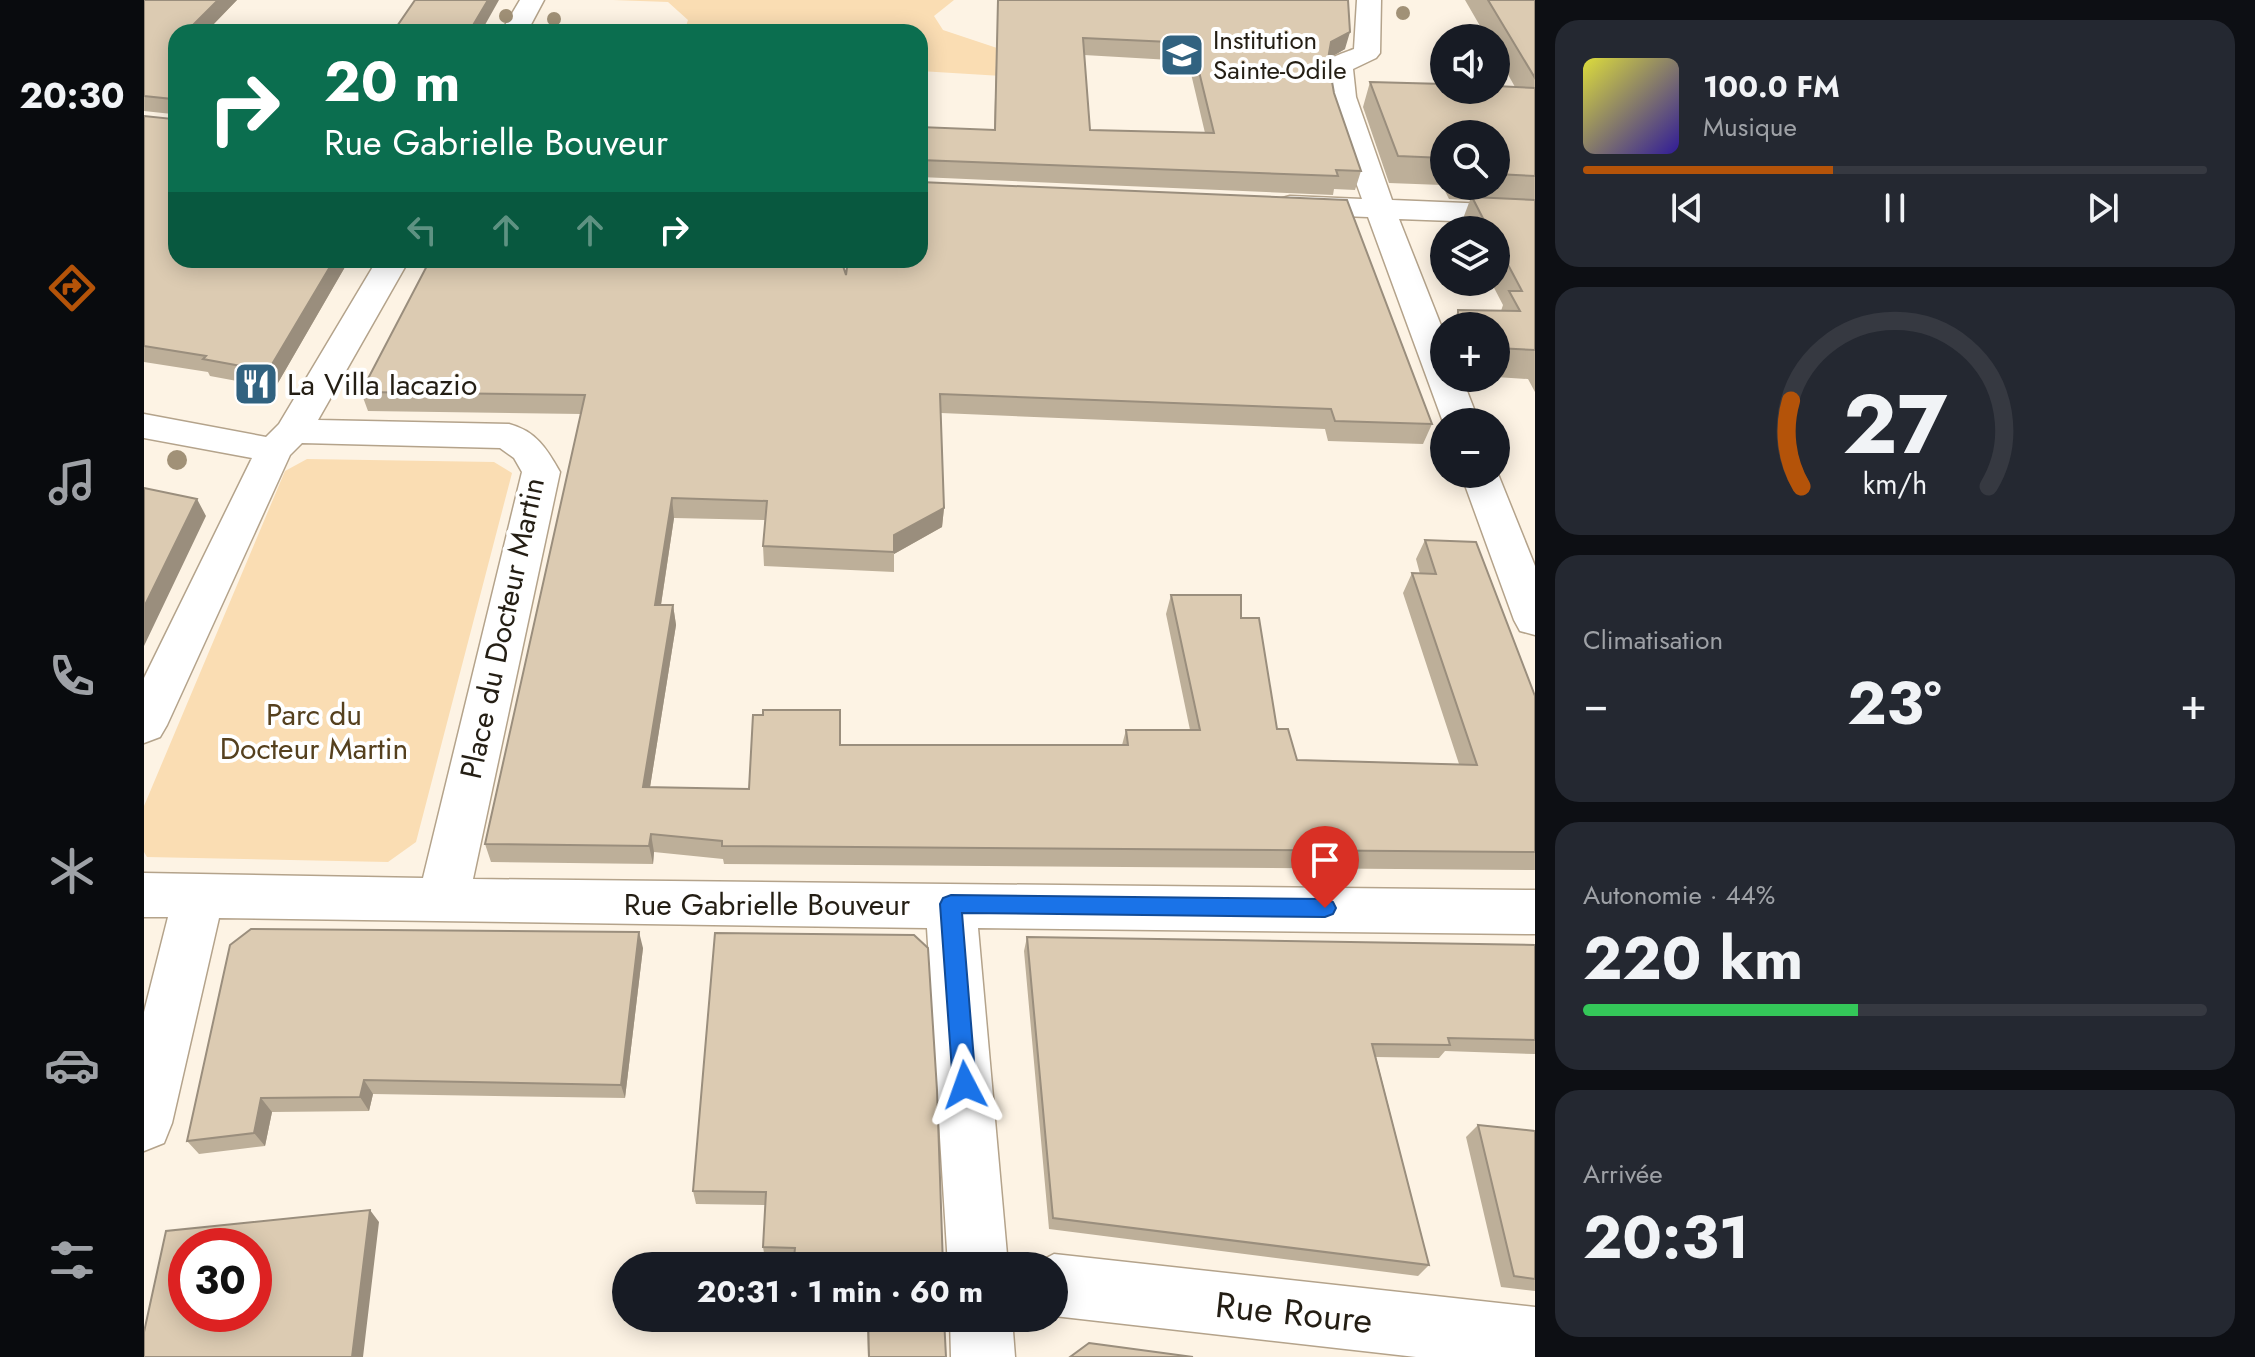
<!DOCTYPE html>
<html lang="fr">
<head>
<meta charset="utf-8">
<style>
  body { margin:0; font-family:Jost,sans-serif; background:#242831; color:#f1f3f6; height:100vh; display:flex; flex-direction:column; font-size:30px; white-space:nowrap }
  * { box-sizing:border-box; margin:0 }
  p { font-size:26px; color:#9ea1a6 }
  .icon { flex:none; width:44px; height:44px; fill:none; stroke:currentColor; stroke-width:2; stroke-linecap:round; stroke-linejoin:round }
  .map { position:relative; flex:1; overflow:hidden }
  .side { display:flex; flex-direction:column; gap:20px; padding:20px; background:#0d0f14; width:720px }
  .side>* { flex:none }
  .banner { position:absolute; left:24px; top:24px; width:760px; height:244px; border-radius:24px; box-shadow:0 4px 20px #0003; background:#0b6e4f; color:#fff; overflow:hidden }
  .buttons { position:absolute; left:1286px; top:24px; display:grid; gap:16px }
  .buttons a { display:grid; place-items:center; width:80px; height:80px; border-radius:50%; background:#171b24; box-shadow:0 4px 20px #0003; font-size:40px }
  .speed { position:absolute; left:24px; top:1228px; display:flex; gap:16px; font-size:40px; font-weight:700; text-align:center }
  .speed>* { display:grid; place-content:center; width:104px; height:104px; border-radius:50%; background:#171b24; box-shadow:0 4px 20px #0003; line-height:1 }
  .speed .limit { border:12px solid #d22; background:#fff; color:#111 }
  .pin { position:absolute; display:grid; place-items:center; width:68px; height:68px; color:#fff; margin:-82px -34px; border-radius:50% 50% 50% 0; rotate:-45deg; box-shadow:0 0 8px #0007 }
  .pin .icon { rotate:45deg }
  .me { position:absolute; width:88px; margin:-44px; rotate:356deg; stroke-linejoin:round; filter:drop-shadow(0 0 6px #0008) }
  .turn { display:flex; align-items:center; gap:28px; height:168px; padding:0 24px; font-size:36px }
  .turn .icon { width:104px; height:104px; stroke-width:2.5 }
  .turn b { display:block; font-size:56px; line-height:68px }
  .lanes { display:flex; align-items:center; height:76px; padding:0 24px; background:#0003; justify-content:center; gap:40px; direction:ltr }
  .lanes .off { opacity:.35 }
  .big { font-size:60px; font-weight:700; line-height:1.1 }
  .side .card { flex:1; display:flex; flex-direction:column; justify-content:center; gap:12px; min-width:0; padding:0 28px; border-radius:24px; background:#242831 }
  .side .dial { align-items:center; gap:0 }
  .dial svg { height:208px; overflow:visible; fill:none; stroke:#363941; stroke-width:7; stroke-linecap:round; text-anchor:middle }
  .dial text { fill:#f1f3f6; stroke:none }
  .song { display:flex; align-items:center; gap:24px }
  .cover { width:96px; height:96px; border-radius:12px; background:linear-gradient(135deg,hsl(60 70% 55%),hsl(250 70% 35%)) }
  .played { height:8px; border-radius:4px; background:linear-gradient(90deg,#b45309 40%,#363941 40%) }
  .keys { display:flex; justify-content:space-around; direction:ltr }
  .heat { display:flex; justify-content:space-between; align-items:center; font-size:44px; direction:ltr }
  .charge { height:12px; border-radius:6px; background:linear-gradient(90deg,#34c759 44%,#363941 0) }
  .trip { position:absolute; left:468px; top:1252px; width:456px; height:80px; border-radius:40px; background:#171b24; box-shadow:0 4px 20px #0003; font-weight:700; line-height:80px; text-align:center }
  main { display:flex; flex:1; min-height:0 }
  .dock { display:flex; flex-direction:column; width:144px; justify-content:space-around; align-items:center; background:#090b0e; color:#9ea1a6 }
  .dock .icon { width:56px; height:56px }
  .dock .on { color:#b45309 }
  .dock b { font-size:36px; color:#f1f3f6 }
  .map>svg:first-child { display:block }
</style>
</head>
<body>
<main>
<nav class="dock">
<b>20:30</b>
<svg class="icon on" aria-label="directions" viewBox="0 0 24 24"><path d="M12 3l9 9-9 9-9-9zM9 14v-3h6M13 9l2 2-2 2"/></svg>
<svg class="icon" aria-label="music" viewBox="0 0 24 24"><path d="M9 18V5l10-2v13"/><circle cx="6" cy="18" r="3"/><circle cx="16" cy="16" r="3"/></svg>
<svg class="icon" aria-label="phone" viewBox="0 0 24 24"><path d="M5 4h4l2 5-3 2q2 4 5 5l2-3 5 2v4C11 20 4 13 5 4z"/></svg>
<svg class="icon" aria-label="climate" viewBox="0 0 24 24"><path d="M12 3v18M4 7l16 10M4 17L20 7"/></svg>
<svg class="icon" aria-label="car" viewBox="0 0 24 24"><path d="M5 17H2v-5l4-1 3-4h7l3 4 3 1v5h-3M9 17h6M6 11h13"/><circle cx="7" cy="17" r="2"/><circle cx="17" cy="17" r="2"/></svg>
<svg class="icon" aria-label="filters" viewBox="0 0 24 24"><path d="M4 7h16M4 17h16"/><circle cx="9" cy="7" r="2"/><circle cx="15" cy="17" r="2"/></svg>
</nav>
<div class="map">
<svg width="1391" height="1357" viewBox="0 0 1391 1357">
  <rect width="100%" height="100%" fill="#fdf3e4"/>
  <path fill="#faddb3" d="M 469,0 L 810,0 L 790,16 L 799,30 L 880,57 L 909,79 L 776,71 L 776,32 L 540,32 L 544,20 L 524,2 Z
    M 163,459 L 350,462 L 368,473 L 272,842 L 244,862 L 3,857 L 0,852 L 0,806 L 141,471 Z"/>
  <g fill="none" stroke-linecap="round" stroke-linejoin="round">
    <g stroke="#b4a38b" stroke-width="3">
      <path id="minor" d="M 376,0 L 400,0 L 383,32 L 357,32 Z
        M 1213,0 L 1237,0 L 1236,53 L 1232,58 L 1209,69 L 1212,97 L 1248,200 L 1391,206 L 1391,224 L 1255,219 L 1300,333 L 1300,378 L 1318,378 L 1335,422 L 1299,422 L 1224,217 L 1146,214 L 1135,211 L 1131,205 L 1135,199 L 1146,196 L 1218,199 C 1209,172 1175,89 1183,64 C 1186,56 1203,52 1210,49 Z
        M 233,260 L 265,260 L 174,420 L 365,424 C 392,431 403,449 416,472 L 329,879 L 1391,890 L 1391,934 L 834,928 L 864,1266 L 804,1266 L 783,928 L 75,918 L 28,1123 L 20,1143 L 0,1151 L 0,1012 L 24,917 L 0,917 L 0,873 L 279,878 L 378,472 L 370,458 L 356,448 L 158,443 L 146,455 L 23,725 L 16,737 L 0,743 L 0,678 L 108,458 L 0,438 L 0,414 L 122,437 L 135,424 Z
        M 1352,469 L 1391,566 L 1391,635 L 1376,631 L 1370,620 L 1317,474 L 1352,474 Z
        M 910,1254 L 1391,1307 L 1391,1357 L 1272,1357 L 910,1316 L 910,1266 L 887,1266 Z
        M 806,1318 L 868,1318 L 871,1357 L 807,1357 Z"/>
    </g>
    <use href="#minor" fill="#fff" fill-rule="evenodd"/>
  </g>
  <g fill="#a19177">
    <circle cx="1259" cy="13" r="7"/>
    <circle cx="362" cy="16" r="7"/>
    <circle cx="410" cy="19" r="7"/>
    <circle cx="33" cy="460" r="10"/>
  </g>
  <path fill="#bdaf99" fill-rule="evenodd" d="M 0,0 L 93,0 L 62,32 L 32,32 L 32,260 L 205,260 L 131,388 L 66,376 L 64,372 L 0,362 L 0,116 L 28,119 L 28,114 L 0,111 Z
    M 854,0 L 1201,49 L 1184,59 L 1190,93 L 1217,171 L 1211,190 L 1190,189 L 1189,195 L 776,177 L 776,127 L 850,130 ZM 940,55 L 1044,61 L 1061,133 L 946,130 Z
    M 1321,0 L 1391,0 L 1391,392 L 1384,379 L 1352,377 L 1352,326 L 1308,326 L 1314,310 L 1357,311 L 1359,305 L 1347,282 L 1352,282 L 1352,230 L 1321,230 L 1317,224 L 1326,200 L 1305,199 L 1298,185 L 1245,183 L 1219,107 L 1226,82 L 1371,87 L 1352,53 L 1352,38 L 1343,38 ZM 1300,134 L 1352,134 L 1352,186 L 1300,186 Z
    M 702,275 L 1288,424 L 1279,444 L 1184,441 L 1181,429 L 797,413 L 800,508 L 798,527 L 750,554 L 750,572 L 620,566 L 619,546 L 621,520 L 530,518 L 517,605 L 529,605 L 532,625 L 506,787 L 605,789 L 696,745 L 978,745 L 982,730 L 1046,730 L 1022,614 L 1027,595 L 1097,618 L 1133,729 L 1153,760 L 1315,764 L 1259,593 L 1268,573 L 1276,574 L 1272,559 L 1281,540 L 1391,696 L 1391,870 L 580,864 L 579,859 L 510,852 L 509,864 L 347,862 L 341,844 L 437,414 L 224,411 L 217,392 Z
    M 571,933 L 799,1266 L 621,1259 L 619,1247 L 621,1205 L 552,1204 L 549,1191 Z
    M 883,937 L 1391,945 L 1391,1054 L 1301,1051 L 1295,1058 L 1232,1057 L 1285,1265 L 1274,1276 L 905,1229 L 880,951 Z
    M 86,945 L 499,948 L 481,1098 L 229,1094 L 225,1111 L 128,1112 L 121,1146 L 55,1154 L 43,1141 Z
    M 1334,1125 L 1391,1131 L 1391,1291 L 1357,1287 L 1322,1137 Z
    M 646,1318 L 800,1318 L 802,1357 L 724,1357 L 723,1324 L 646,1322 Z"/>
  <path fill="#9a8e7d" d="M 74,0 L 93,0 L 62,32 L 42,32 Z
    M 344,0 L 355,0 L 337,32 L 325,32 Z
    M 1206,32 L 1201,49 L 1182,60 L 1187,42 Z
    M 190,260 L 205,260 L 131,388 L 124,371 Z
    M 528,498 L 530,518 L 514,624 L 511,605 Z
    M 53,499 L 62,516 L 0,646 L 0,607 Z
    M 800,508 L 798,527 L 750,554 L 750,535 Z
    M 529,605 L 532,625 L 503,806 L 499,787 Z
    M 507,834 L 510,852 L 509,864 L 505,846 Z
    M 495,932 L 499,948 L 481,1098 L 477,1085 Z
    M 220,1080 L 229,1094 L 225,1111 L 216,1097 Z
    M 117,1098 L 128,1112 L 121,1146 L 110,1133 Z
    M 226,1210 L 235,1222 L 219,1357 L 208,1357 Z"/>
  <path fill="#dccbb2" stroke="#9a8e7d" stroke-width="2" fill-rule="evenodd" d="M 0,0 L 74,0 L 42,32 L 32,32 L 32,42 L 31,43 L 32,43 L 32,260 L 190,260 L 124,371 L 59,359 L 62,356 L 0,346 L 0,116 L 28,119 L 28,99 L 0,96 Z
    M 271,0 L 344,0 L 325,32 L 249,32 Z
    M 854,0 L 1204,0 L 1206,32 L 1187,42 L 1184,59 L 1190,93 L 1217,171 L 1192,170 L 1194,176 L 776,160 L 776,127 L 851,130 ZM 939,38 L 1048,43 L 1070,133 L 946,130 Z
    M 1344,0 L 1391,0 L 1391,78 Z
    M 1226,82 L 1300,84 L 1300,90 L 1352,90 L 1352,86 L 1391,88 L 1391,176 L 1352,174 L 1352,134 L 1300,134 L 1300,158 L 1254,156 Z
    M 776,182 L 1203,200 L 1288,424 L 1191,421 L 1187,409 L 796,394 L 800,508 L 750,535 L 750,552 L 619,546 L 623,501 L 528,498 L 511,605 L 529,605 L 499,787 L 605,789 L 609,715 L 619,715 L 619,710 L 696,710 L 696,745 L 984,745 L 982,730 L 1056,730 L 1027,595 L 1097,595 L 1097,618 L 1115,618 L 1133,729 L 1144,729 L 1153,760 L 1333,765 L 1268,573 L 1292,574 L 1281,540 L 1332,542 L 1391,696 L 1391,852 L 578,846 L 578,841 L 507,834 L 505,846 L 341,844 L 441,395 L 217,392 L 286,260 L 697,260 L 702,275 L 704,260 L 776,260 Z
    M 1328,197 L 1391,200 L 1391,350 L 1352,348 L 1352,326 L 1314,326 L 1314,310 L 1376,311 L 1365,291 L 1378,291 L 1352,242 L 1352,230 L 1345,230 Z
    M 0,488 L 53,499 L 0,607 Z
    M 107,929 L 495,932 L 477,1085 L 220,1080 L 216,1097 L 117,1098 L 110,1133 L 43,1141 L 86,945 Z
    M 571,933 L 770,935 L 784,948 L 793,1090 L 799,1266 L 649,1266 L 651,1248 L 619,1247 L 622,1192 L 549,1191 Z
    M 883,937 L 1391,945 L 1391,1040 L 1304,1038 L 1306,1045 L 1228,1044 L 1285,1265 L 909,1218 Z
    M 1334,1125 L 1391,1131 L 1391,1279 L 1370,1276 Z
    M 226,1210 L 208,1357 L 0,1357 L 0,1332 L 22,1231 ZM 42,1246 L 110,1246 L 110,1314 L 42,1314 Z
    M 724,1318 L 800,1318 L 802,1357 L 725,1357 Z
    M 945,1343 L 1049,1357 L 926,1357 Z"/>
  <path fill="#1a73e8" stroke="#114b97" stroke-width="2" d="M 807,895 L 1181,899 L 1189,902 L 1192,908 L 1189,914 L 1181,917 L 818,913 L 832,1085 L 829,1093 L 821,1096 L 812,1093 L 809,1085 L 796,904 L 799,898 Z"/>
  <defs>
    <g id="school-square" transform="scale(2.3)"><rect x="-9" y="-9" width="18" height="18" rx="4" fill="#316280" stroke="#fff"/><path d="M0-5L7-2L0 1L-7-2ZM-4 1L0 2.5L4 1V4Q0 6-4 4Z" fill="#fff"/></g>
    <g id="restaurant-square" transform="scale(2.3)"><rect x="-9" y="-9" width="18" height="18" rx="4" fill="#316280" stroke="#fff"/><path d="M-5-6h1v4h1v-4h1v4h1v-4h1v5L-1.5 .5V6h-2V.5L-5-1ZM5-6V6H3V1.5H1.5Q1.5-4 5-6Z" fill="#fff"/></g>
  </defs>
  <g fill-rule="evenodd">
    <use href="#school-square" x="1038" y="55"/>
    <use href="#restaurant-square" x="112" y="384"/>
  </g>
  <g text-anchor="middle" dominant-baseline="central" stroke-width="8" stroke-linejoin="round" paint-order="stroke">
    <g font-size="26" fill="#241e14" stroke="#fff" text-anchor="start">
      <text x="1069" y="40">Institution<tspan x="1069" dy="30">Sainte-Odile</tspan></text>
    </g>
    <g font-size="30" fill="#241e14" stroke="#fff" text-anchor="start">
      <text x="143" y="384">La Villa Iacazio</text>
    </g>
    <g font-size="30" fill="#241e14" stroke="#fff">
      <text transform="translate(358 628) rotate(-78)">Place du Docteur Martin</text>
      <text x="623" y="904">Rue Gabrielle Bouveur</text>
    </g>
    <g font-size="30" fill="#55401e" stroke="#fff">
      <text x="170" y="714">Parc du<tspan x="170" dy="34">Docteur Martin</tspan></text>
    </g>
    <g font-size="36" fill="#241e14" stroke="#fff">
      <text transform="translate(1150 1312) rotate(6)">Rue Roure</text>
    </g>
  </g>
</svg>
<div class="buttons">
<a><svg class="icon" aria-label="sound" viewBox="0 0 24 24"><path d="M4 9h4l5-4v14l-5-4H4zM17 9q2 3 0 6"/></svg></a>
<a><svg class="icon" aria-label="search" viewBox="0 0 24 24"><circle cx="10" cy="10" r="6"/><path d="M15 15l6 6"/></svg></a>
<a><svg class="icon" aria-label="layers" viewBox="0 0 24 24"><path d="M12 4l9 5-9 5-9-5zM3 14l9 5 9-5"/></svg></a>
<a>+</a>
<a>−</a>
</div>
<div class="speed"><div class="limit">30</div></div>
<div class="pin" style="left:1181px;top:908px;background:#d93025"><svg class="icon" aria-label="arrive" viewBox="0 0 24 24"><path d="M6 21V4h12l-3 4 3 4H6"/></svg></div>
<svg class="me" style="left:821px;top:1085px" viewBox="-20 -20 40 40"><path d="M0-17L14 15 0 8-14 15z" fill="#1a73e8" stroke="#fff" stroke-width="4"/></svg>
<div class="trip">20:31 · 1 min · 60 m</div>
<div class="banner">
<div class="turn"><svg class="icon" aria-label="right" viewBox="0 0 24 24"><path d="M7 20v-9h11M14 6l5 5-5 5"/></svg><div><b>20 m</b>Rue Gabrielle Bouveur</div></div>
<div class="lanes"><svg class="icon off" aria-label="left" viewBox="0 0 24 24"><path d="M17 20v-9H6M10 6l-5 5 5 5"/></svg><svg class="icon off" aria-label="ahead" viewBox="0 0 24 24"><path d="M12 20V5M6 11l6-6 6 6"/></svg><svg class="icon off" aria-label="ahead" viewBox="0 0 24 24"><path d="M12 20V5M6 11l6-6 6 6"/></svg><svg class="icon" aria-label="right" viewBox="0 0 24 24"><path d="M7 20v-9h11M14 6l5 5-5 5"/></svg></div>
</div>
</div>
<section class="side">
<div class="card">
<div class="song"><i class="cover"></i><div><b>100.0 FM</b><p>Musique</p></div></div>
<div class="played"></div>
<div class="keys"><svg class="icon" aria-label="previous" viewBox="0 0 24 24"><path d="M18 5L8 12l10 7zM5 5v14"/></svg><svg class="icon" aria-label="pause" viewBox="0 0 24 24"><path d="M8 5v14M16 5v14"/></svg><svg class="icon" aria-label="next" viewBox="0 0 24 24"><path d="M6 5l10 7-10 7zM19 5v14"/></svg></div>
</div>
<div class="card dial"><svg viewBox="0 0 100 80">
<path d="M14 69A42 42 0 1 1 86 69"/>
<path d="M14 69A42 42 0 0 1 10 36" stroke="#b45309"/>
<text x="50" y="56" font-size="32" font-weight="700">27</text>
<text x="50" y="72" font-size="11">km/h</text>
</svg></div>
<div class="card"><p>Climatisation</p>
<div class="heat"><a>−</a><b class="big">23°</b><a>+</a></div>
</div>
<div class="card"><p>Autonomie · 44%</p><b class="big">220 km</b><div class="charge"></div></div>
<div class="card"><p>Arrivée</p><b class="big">20:31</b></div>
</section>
</main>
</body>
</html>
